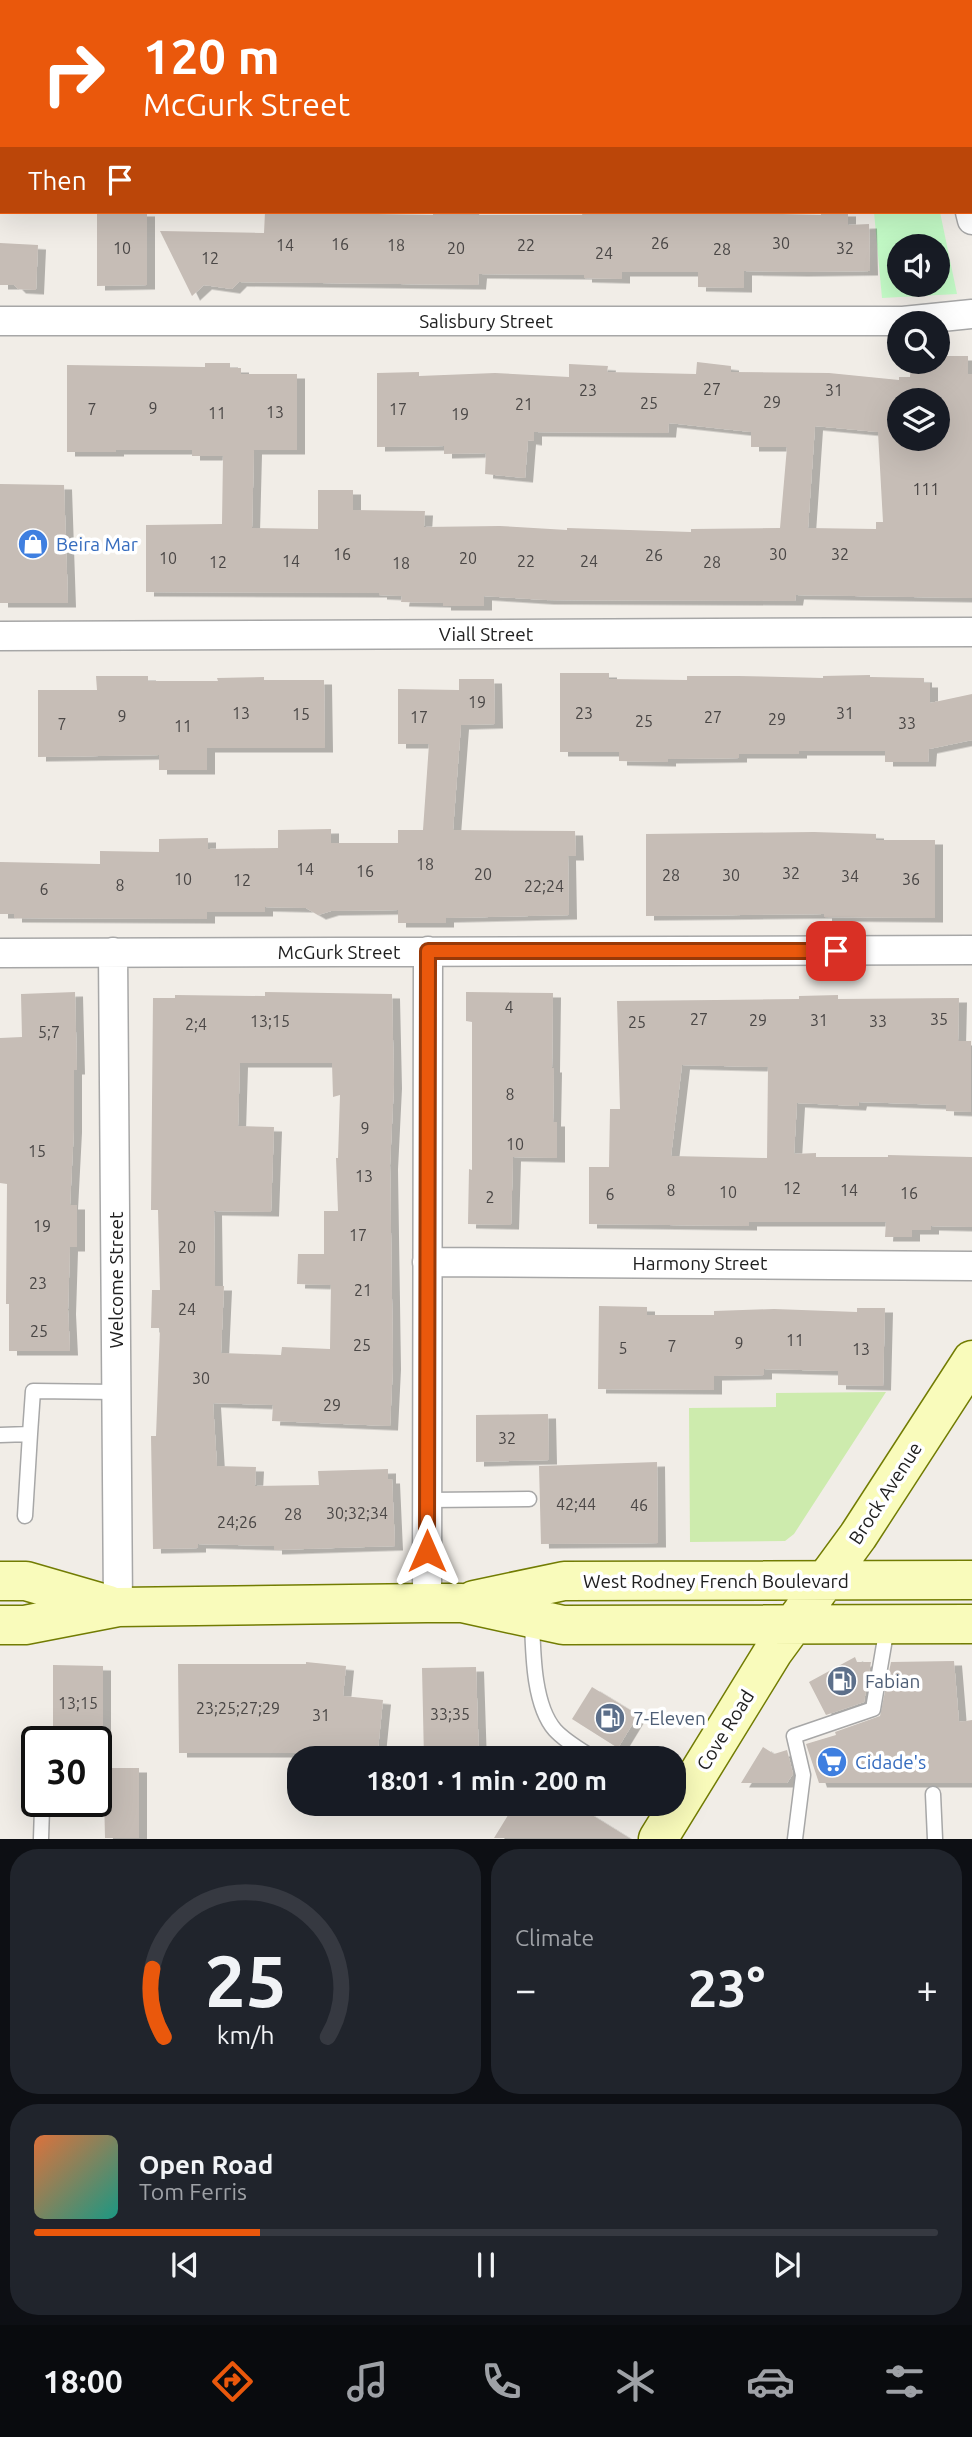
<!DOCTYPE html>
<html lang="en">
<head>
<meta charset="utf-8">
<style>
  body { margin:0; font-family:Ubuntu,sans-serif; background:#20242c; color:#f1f3f6; height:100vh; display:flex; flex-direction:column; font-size:26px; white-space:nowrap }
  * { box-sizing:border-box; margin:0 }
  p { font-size:23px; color:#9ea1a6 }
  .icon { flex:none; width:38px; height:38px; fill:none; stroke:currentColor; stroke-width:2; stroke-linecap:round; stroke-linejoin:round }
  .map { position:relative; height:1839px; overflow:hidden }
  .side { display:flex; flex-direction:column; gap:10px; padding:10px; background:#0d0f14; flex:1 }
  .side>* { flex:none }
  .guide { position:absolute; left:0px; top:0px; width:973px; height:214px; box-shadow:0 7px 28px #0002; background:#ea580c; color:#fff; overflow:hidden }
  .buttons { position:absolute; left:887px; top:234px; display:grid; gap:14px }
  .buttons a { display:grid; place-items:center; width:63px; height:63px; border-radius:50%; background:#171b24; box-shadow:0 7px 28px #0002; font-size:35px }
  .speed { position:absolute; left:21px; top:1726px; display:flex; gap:14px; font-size:35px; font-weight:700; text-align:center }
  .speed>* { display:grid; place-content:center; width:91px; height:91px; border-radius:50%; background:#171b24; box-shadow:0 7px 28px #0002; line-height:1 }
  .speed .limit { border:4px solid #111; border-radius:10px; background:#fff; color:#111 }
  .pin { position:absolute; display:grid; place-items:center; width:60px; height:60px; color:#fff; margin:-30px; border-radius:14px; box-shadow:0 4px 10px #0006 }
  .me { position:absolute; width:77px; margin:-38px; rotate:0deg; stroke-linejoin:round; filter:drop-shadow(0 0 5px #0008) }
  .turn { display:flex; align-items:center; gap:24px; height:147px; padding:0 28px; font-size:32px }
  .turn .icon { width:91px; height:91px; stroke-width:2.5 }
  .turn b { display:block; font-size:49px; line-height:60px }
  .then { display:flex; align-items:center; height:66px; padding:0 28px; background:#0003; gap:14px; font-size:26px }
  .big { font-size:52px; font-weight:600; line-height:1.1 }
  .side .card { flex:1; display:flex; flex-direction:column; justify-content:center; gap:10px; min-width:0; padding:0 24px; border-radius:28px; background:#20242c }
  .side .dial { align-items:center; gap:0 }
  .dial svg { height:182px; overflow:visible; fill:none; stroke:#363941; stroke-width:7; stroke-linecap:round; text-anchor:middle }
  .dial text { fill:#f1f3f6; stroke:none }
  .song { display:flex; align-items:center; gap:21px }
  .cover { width:84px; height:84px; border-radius:10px; background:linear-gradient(135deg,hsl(20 70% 55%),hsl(170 70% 35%)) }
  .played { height:7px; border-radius:4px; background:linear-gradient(90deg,#ea580c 25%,#363941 25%) }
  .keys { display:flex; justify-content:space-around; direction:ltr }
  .heat { display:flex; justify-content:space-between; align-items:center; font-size:38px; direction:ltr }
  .side .tiles { flex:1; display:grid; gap:10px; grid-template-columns:1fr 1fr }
  .card:last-child { grid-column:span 2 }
  .trip { position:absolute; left:287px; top:1746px; width:399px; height:70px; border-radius:28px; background:#171b24; box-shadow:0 7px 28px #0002; font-weight:600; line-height:70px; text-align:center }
  .menu { display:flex; height:112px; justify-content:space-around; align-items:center; background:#090b0e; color:#9ea1a6 }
  .menu .icon { width:49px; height:49px }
  .menu .selected { color:#ea580c }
  .menu b { font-size:32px; color:#f1f3f6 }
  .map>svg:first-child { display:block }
</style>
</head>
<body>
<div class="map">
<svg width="972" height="1839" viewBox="0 0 972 1839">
  <defs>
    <filter id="shadow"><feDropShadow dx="8" dy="4.5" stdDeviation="0" flood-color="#0004"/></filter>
  </defs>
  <rect width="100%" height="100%" fill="#f1ede7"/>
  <path fill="#cdebad" d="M 886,1392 L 794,1534 L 785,1541 L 690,1542 L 689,1408 L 776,1407 L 776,1393 Z"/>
  <path fill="#c4fbc7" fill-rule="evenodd" d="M 874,212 L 940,212 L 957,294 L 882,298 ZM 900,247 L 938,247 L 938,285 L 900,285 Z"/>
  <path fill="#c6bdb6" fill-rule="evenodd" filter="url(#shadow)" d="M 97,212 L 147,212 L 147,285 L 97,286 Z
    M 265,212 L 433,215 L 433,212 L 480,212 L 479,215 L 582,215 L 583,212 L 613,212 L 613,213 L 746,212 L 746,213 L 821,215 L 821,212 L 848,212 L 848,225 L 869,224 L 870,271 L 800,272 L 744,271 L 744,288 L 698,287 L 698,272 L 622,272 L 622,279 L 584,278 L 584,275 L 479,274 L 478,285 L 239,282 L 232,289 L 204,285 L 192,296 L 160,231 L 264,233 Z
    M 0,243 L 38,245 L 36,290 L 18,289 L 14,285 L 0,285 Z
    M 938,356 L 968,356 L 968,374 L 972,374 L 972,598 L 796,595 L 795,601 L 546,600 L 484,596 L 484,606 L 443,606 L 443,603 L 401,602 L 402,596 L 379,595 L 379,593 L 146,592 L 146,525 L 222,524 L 223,456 L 192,456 L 192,450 L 116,450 L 116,452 L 67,452 L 67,365 L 205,367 L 205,363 L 230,363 L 230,368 L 241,368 L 241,374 L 297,374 L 297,450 L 254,450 L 252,528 L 318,529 L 318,490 L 353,490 L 353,510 L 425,511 L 424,527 L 500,526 L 567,530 L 567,528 L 691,532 L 691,529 L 780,528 L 787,447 L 751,447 L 751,432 L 669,423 L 668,433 L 534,432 L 534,441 L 528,440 L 525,478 L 485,474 L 486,453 L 444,454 L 444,446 L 377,447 L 377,373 L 419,372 L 419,376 L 495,373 L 569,377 L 569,364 L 608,366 L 607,372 L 696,374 L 697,362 L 731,366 L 731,372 L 829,373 L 899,380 L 899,377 L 910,377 L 911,362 L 938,362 ZM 900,401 L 938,401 L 938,439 L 900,439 ZM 815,426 L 878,432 L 883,522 L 876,522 L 876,529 L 808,528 Z
    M 0,484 L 64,485 L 68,603 L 0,603 Z
    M 560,673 L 609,673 L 609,679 L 687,680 L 687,676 L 738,676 L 823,678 L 823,676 L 870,675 L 870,677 L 924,678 L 924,683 L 930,683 L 930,703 L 972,694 L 972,740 L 929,749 L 928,762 L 885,762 L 885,751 L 799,751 L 799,754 L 739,754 L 739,758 L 668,759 L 668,762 L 619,761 L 619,752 L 560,752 Z
    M 96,676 L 148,676 L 148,681 L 218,681 L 217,678 L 264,677 L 264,680 L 324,680 L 325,748 L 207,748 L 207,770 L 159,770 L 159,755 L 38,757 L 38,690 L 97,690 Z
    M 459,679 L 494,679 L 495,724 L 461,725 L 453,830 L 575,831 L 576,856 L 568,856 L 569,915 L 446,918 L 446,923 L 398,923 L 398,910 L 331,911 L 318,915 L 306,908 L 265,907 L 265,912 L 207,912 L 207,919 L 14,918 L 14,914 L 0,914 L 0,862 L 100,864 L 100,851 L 159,852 L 159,839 L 208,838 L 208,849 L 278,848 L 278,830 L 331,829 L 331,843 L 398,843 L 398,830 L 423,830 L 429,744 L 398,744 L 398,689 L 459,690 Z
    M 814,832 L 876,834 L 876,840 L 935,840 L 935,918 L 824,917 L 824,914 L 646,916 L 646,834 Z
    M 75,992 L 77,1070 L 74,1070 L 74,1128 L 70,1205 L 77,1205 L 77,1247 L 70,1247 L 68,1310 L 70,1351 L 9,1351 L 9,1304 L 6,1304 L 7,1184 L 0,1183 L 0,1038 L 22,1037 L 21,994 Z
    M 265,992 L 392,994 L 394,1084 L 390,1165 L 393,1365 L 390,1426 L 272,1421 L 273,1405 L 213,1403 L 217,1466 L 256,1467 L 255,1486 L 319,1485 L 318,1471 L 388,1469 L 388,1479 L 392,1479 L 395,1546 L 274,1550 L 274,1546 L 198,1544 L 198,1548 L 153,1549 L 151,1436 L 156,1436 L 160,1328 L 151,1328 L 152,1290 L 160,1290 L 158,1210 L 151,1210 L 153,998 L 175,998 L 175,995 L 265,996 ZM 240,1063 L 332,1063 L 333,1097 L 340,1095 L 338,1158 L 336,1158 L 338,1211 L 324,1211 L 324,1254 L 298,1254 L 297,1284 L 331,1285 L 330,1349 L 282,1347 L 281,1355 L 221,1353 L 224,1286 L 215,1286 L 214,1211 L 271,1212 L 274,1127 L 238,1126 Z
    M 466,992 L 553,993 L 552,1068 L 554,1068 L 553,1122 L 557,1122 L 557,1158 L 513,1157 L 511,1225 L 468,1224 L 469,1169 L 472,1170 L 472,1022 L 466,1021 Z
    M 838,995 L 838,999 L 959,998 L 958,1041 L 971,1041 L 971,1112 L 946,1111 L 946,1105 L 859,1102 L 858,1106 L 797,1103 L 794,1154 L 816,1153 L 816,1157 L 888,1157 L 888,1155 L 972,1157 L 972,1227 L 931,1226 L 931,1230 L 912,1230 L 912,1237 L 885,1237 L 886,1222 L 749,1222 L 749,1226 L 589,1224 L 589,1167 L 609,1167 L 610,1109 L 620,1109 L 617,1001 L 799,999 L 799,996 ZM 682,1065 L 768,1067 L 767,1158 L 671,1156 Z
    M 599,1306 L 647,1307 L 647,1315 L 714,1315 L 714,1311 L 774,1309 L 857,1312 L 857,1308 L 885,1308 L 883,1386 L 838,1385 L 838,1371 L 764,1369 L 764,1375 L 714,1376 L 714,1390 L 598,1389 Z
    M 548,1414 L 549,1460 L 476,1462 L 476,1415 Z
    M 657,1462 L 658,1543 L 541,1544 L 539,1466 Z
    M 855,1657 L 857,1662 L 871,1662 L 864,1702 L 826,1715 L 809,1682 Z
    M 954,1661 L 959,1722 L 972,1720 L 972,1783 L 819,1783 L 806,1744 L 836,1735 L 835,1732 L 880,1716 L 891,1662 Z
    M 306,1662 L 346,1666 L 343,1696 L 383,1700 L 377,1759 L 298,1759 L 298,1753 L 179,1753 L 178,1664 L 306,1664 Z
    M 53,1665 L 103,1666 L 103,1741 L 53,1741 Z
    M 476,1667 L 479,1759 L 424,1759 L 422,1668 Z
    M 592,1687 L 638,1715 L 618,1748 L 572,1719 Z
    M 763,1747 L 774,1754 L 787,1750 L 793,1774 L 787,1783 L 741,1783 Z
    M 96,1768 L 139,1768 L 139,1838 L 105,1838 L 104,1795 L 96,1795 Z
    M 515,1804 L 574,1804 L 629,1838 L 494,1838 Z"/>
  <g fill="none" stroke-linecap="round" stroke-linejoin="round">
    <g stroke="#a7a7a7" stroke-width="17">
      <path id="service" d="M 30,1434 L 33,1391 L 117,1392
        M 0,1435 L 30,1434 L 25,1516
        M 427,1500 L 529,1499
        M 532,1619 C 533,1651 533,1705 555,1730 C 566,1742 581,1750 595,1759
        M 933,1794 L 935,1839
        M 41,1839 L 42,1808
        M 795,1839 L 803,1775 L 794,1736 L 873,1709 L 887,1627"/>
    </g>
    <g stroke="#a7a7a7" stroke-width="31">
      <path id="minor" d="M 924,0 L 924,2
        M 881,2 L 892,0
        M 0,6 L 2,6
        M 970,212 L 972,220
        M 0,321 L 903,321 L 972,314
        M 0,636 L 972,632
        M 113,952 L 118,1607
        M 0,953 L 972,950
        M 427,1262 L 972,1266
        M 427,1603 L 428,951"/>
    </g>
    <g stroke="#727c03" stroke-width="41">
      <path id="secondary" d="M 0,1581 L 26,1581 L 109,1605
        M 474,1600 L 564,1581 L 972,1580
        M 0,1625 L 25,1625 L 118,1607 L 427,1603 L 462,1603 L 563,1625 L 972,1624
        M 658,1839 L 773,1652 L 858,1536 L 972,1360"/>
    </g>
    <use href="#service" stroke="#fff" stroke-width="14"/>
    <use href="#minor" stroke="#fff" stroke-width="28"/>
    <use href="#secondary" stroke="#f9fbbb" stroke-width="38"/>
  </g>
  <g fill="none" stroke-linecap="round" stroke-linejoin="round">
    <g stroke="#983908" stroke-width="18">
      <path id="route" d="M 427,1551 L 428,951 L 836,951"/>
    </g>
    <use href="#route" stroke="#ea580c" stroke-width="12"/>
  </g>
  <defs>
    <g id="shop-disc" transform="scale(1.575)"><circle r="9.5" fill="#3f7fe0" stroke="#fff"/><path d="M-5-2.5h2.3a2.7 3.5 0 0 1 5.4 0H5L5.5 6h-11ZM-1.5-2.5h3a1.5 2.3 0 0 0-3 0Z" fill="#fff"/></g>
    <g id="fuel-disc" transform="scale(1.575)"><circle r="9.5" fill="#5c6f8a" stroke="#fff"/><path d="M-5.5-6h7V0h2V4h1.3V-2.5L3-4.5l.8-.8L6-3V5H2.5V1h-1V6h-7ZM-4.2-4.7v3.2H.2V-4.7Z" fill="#fff"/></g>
    <g id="supermarket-disc" transform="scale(1.575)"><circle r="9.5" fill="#3f7fe0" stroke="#fff"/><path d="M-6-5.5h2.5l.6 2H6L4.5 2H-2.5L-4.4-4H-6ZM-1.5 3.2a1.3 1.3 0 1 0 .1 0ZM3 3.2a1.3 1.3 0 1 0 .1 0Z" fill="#fff"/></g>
  </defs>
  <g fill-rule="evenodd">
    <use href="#shop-disc" x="33" y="544"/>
    <use href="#fuel-disc" x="842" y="1681"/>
    <use href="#fuel-disc" x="610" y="1718"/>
    <use href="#supermarket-disc" x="832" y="1762"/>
  </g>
  <g text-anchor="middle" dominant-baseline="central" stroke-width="7" stroke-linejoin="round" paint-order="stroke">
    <g font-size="16" fill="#4a4746">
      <text x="660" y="243">26</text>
      <text x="781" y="243">30</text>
      <text x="340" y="244">16</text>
      <text x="285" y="245">14</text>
      <text x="396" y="245">18</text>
      <text x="526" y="245">22</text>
      <text x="122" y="248">10</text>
      <text x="456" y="248">20</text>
      <text x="845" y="248">32</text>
      <text x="722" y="249">28</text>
      <text x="604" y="253">24</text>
      <text x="210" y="258">12</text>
      <text x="712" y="389">27</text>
      <text x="588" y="390">23</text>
      <text x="834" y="390">31</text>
      <text x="772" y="402">29</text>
      <text x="649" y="403">25</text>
      <text x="524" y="404">21</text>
      <text x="153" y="408">9</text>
      <text x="92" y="409">7</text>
      <text x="398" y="409">17</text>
      <text x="275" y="412">13</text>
      <text x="217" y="413">11</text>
      <text x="460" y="414">19</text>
      <text x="926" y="489">111</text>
      <text x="342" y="554">16</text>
      <text x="778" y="554">30</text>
      <text x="840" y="554">32</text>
      <text x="654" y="555">26</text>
      <text x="168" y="558">10</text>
      <text x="468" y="558">20</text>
      <text x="291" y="561">14</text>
      <text x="526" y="561">22</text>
      <text x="589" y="561">24</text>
      <text x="218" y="562">12</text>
      <text x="712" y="562">28</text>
      <text x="401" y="563">18</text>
      <text x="477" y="702">19</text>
      <text x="241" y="713">13</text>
      <text x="584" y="713">23</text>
      <text x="845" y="713">31</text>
      <text x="301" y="714">15</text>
      <text x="122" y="716">9</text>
      <text x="419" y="717">17</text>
      <text x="713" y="717">27</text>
      <text x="777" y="719">29</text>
      <text x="644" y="721">25</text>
      <text x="907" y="723">33</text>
      <text x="62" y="724">7</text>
      <text x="183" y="726">11</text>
      <text x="425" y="864">18</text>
      <text x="305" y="869">14</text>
      <text x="365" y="871">16</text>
      <text x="791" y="873">32</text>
      <text x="483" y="874">20</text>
      <text x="671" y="875">28</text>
      <text x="731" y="875">30</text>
      <text x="850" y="876">34</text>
      <text x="183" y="879">10</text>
      <text x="911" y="879">36</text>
      <text x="242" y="880">12</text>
      <text x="120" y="885">8</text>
      <text x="544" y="886">22;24</text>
      <text x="44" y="889">6</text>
      <text x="509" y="1007">4</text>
      <text x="699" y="1019">27</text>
      <text x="939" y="1019">35</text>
      <text x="758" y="1020">29</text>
      <text x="819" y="1020">31</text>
      <text x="270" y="1021">13;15</text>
      <text x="878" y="1021">33</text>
      <text x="637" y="1022">25</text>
      <text x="196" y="1024">2;4</text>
      <text x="49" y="1032">5;7</text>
      <text x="510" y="1094">8</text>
      <text x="365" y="1128">9</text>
      <text x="515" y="1144">10</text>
      <text x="37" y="1151">15</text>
      <text x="364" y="1176">13</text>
      <text x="792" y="1188">12</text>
      <text x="671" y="1190">8</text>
      <text x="849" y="1190">14</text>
      <text x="728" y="1192">10</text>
      <text x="909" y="1193">16</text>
      <text x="610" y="1194">6</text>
      <text x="490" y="1197">2</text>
      <text x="42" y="1226">19</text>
      <text x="358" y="1235">17</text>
      <text x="187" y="1247">20</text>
      <text x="38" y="1283">23</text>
      <text x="363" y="1290">21</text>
      <text x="187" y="1309">24</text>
      <text x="39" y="1331">25</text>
      <text x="795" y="1340">11</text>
      <text x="739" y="1343">9</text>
      <text x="362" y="1345">25</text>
      <text x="672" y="1346">7</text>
      <text x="623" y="1348">5</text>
      <text x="861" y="1349">13</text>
      <text x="201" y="1378">30</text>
      <text x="332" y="1405">29</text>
      <text x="507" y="1438">32</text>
      <text x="576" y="1504">42;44</text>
      <text x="639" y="1505">46</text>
      <text x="357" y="1513">30;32;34</text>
      <text x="293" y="1514">28</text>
      <text x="237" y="1522">24;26</text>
      <text x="78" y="1703">13;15</text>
      <text x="238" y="1708">23;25;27;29</text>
      <text x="450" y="1714">33;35</text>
      <text x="321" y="1715">31</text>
    </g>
    <g font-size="19" fill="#202020" stroke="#fff">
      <text x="486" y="321">Salisbury Street</text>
      <text x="486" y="634">Viall Street</text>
      <text x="339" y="952">McGurk Street</text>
      <text x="700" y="1263">Harmony Street</text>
      <text transform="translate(116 1280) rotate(-90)">Welcome Street</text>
      <text transform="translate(885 1493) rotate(-57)">Brock Avenue</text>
      <text x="716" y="1581">West Rodney French Boulevard</text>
      <text transform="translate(725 1730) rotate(-58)">Cove Road</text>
    </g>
    <g font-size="19" fill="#366cbe" stroke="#fff" text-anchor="start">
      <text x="56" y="544">Beira Mar</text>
      <text x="855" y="1762">Cidade's</text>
    </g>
    <g font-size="19" fill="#4e5e75" stroke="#fff" text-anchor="start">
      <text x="865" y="1681">Fabian</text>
      <text x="633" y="1718">7-Eleven</text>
    </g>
  </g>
</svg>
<div class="buttons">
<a><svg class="icon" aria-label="sound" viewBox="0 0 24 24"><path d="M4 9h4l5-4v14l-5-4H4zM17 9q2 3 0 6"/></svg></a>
<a><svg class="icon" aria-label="search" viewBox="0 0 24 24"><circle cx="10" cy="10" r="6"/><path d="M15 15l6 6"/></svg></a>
<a><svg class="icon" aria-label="layers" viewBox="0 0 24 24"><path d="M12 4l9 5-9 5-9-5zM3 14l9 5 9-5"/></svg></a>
</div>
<div class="speed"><div class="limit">30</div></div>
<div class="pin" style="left:836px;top:951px;background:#d93025"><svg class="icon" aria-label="arrive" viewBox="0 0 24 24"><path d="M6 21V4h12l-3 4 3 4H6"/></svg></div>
<svg class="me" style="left:427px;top:1551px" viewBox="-20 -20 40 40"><path d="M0-17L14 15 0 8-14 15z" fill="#ea580c" stroke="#fff" stroke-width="4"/></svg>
<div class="trip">18:01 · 1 min · 200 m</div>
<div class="guide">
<div class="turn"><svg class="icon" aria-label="right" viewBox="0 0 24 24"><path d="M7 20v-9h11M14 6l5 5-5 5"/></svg><div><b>120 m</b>McGurk Street</div></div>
<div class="then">Then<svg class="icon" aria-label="arrive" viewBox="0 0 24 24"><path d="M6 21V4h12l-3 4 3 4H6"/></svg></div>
</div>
</div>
<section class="side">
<div class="tiles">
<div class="card dial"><svg viewBox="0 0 100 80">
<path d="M14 69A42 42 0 1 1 86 69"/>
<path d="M14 69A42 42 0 0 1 9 39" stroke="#ea580c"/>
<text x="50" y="56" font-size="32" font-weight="700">25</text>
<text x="50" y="72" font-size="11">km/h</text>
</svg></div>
<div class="card"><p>Climate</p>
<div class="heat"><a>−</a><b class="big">23°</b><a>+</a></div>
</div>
<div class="card">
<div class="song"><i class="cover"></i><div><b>Open Road</b><p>Tom Ferris</p></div></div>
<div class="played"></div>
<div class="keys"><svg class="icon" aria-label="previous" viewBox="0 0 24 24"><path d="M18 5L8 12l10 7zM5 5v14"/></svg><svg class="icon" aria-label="pause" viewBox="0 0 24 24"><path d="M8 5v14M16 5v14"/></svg><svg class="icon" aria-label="next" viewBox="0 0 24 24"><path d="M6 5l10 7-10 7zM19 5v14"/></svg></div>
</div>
</div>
</section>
<nav class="menu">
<b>18:00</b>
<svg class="icon selected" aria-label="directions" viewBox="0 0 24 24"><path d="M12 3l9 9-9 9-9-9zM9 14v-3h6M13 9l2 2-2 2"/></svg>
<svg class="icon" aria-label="music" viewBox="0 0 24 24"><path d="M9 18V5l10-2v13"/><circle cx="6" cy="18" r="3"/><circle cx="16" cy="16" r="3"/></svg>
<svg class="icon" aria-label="phone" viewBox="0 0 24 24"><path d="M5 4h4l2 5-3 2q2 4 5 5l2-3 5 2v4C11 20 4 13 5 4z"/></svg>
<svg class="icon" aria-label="climate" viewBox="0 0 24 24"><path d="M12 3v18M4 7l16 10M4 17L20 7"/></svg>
<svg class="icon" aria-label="car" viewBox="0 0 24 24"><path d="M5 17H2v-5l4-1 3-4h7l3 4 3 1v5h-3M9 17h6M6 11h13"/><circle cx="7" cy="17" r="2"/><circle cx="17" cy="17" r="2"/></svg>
<svg class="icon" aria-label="filters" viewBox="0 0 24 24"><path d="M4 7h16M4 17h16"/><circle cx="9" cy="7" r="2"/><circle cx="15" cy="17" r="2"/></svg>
</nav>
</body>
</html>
